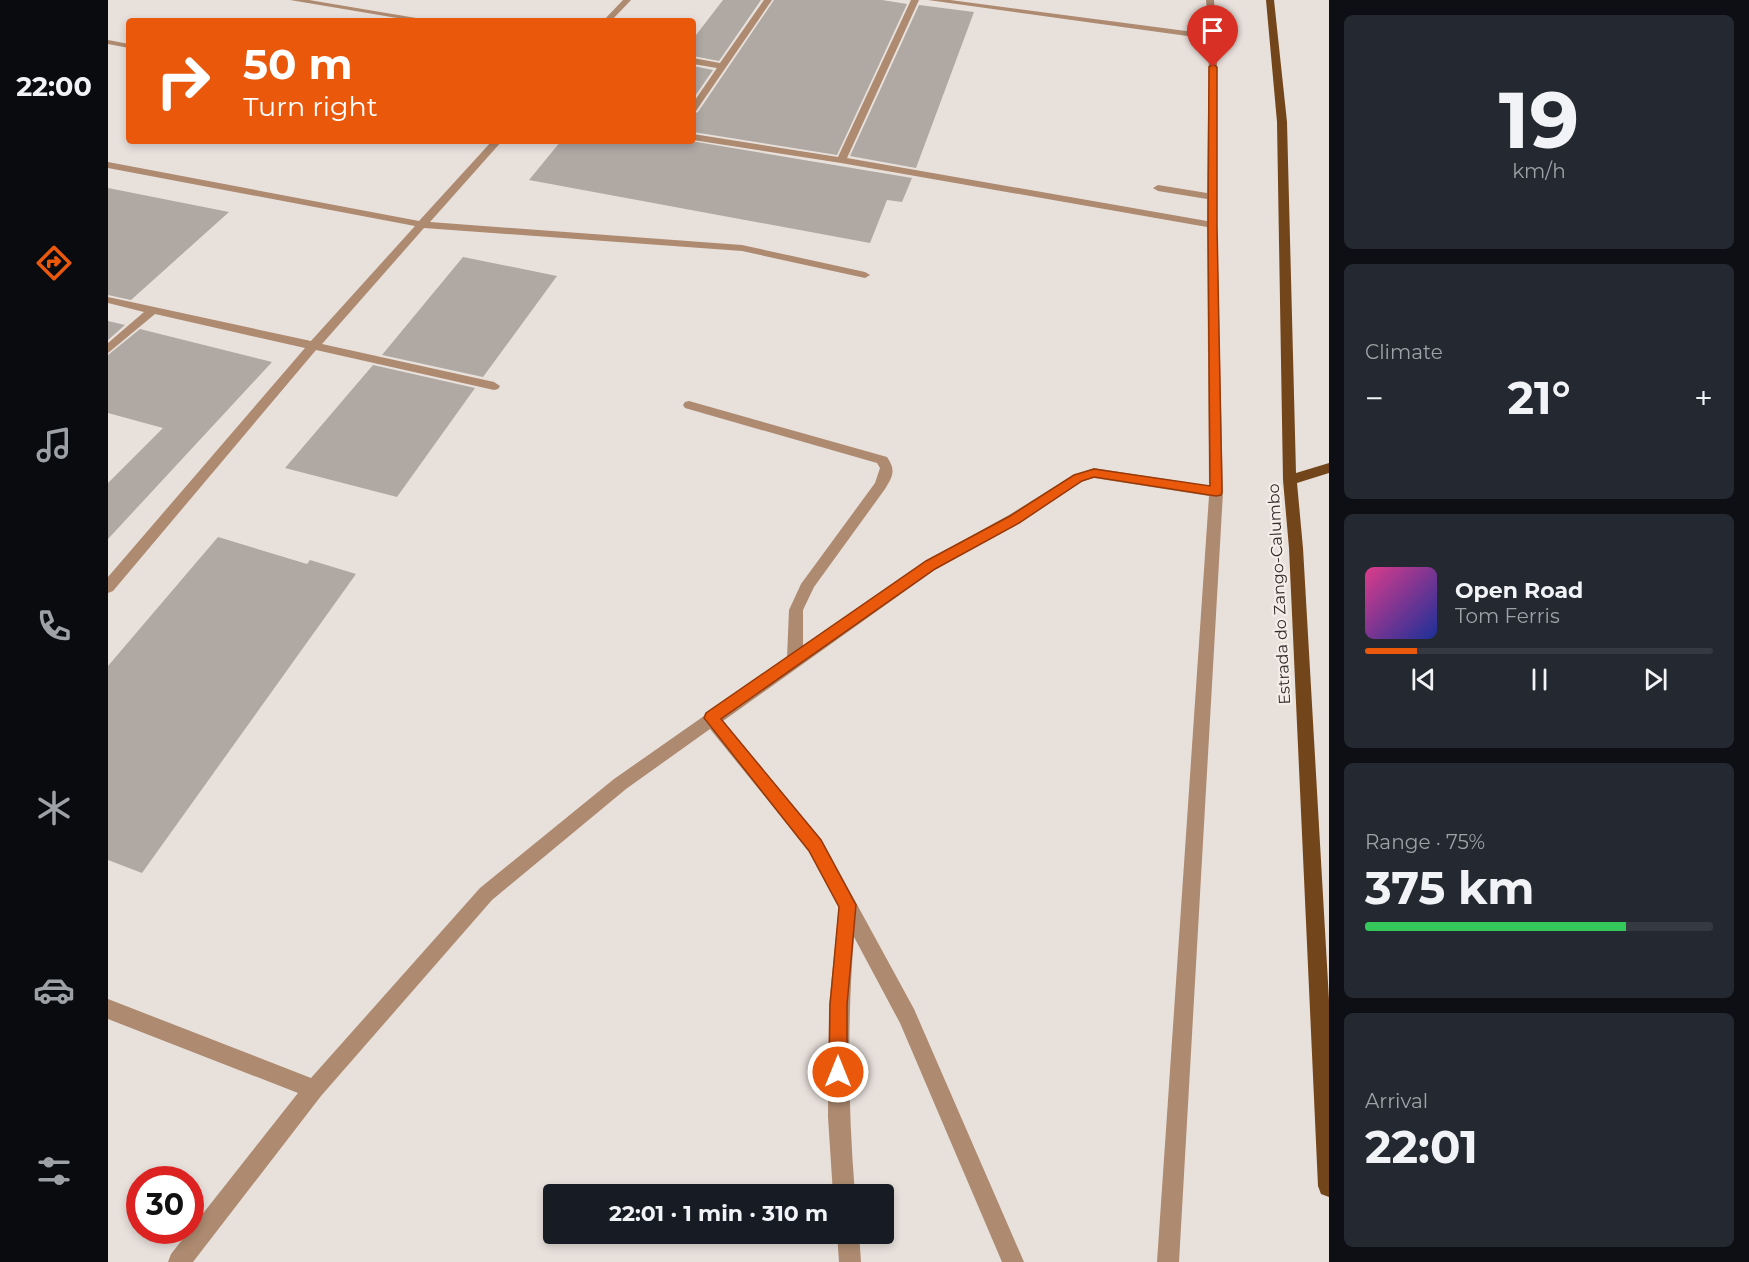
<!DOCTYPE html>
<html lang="en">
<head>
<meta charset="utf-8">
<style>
  body { margin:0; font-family:Montserrat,sans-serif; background:#242831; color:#f1f3f6; height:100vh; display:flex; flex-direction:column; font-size:22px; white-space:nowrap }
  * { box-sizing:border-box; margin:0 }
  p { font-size:20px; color:#9ea1a6 }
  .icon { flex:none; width:33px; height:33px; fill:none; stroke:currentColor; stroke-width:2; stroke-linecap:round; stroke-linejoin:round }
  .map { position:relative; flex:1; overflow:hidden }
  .details { display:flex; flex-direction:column; gap:15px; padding:15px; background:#0d0f14; width:420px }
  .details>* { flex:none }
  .banner { position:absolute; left:18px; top:18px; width:570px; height:126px; border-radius:6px; box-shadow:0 3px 9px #0003; background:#ea580c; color:#fff; overflow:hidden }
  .speed { position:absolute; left:18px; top:1166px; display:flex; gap:12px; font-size:30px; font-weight:700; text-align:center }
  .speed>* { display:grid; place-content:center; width:78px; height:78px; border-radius:50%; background:#171b24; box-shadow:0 3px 9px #0003; line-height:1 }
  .speed .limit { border:9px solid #d22; background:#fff; color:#111 }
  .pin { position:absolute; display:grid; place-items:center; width:51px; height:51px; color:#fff; margin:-62px -26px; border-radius:50% 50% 50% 0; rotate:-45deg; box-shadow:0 0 6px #0007 }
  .pin .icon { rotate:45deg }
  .me { position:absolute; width:66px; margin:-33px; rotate:0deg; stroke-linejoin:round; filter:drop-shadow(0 0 4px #0008) }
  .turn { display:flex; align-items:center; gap:21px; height:126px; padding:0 18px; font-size:27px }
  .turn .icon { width:78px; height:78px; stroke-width:2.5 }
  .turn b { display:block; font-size:42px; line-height:51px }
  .big { font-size:45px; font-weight:700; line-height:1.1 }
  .details .widget { flex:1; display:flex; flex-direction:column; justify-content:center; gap:9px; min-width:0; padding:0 21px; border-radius:9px; background:#242831 }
  .details .dial { align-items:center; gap:0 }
  .dial b { font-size:78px; line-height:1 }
  .song { display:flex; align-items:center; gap:18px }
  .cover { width:72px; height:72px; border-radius:9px; background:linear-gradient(135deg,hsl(330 70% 55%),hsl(230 70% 35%)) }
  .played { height:6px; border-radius:3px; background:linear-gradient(90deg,#ea580c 15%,#363941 15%) }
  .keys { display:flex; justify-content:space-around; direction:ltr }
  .heat { display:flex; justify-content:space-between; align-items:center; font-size:33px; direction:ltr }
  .charge { height:9px; border-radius:4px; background:linear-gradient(90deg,#34c759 75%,#363941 0) }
  .trip { position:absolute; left:435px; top:1184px; width:351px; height:60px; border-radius:6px; background:#171b24; box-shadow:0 3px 9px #0003; font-weight:700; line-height:60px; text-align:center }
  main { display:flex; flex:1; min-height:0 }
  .menu { display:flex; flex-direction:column; width:108px; justify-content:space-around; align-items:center; background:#090b0e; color:#9ea1a6 }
  .menu .icon { width:42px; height:42px }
  .menu .on { color:#ea580c }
  .menu b { font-size:27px; color:#f1f3f6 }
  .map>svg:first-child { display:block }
</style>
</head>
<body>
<main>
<nav class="menu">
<b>22:00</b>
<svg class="icon on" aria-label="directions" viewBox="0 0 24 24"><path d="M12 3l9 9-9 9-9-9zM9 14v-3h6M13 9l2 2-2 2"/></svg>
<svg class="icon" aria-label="music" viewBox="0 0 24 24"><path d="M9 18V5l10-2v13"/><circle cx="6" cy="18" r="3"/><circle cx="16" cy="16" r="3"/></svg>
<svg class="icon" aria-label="phone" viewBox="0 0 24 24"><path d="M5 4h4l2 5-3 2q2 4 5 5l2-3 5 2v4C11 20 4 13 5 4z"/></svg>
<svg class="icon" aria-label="climate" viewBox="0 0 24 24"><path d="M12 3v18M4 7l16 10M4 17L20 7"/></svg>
<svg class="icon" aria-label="car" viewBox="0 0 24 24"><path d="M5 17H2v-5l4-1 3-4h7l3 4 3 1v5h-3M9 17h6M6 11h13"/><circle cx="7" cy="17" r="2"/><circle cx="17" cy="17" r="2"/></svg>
<svg class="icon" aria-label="filters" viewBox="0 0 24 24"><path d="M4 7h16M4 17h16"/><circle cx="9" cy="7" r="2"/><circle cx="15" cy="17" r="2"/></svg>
</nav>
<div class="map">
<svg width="1221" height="1262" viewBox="0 0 1221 1262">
  <rect width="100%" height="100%" fill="#e8e0db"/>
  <path fill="#afa8a3" d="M 615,0 L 653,0 L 611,61 L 585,56 L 585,39 Z
    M 666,0 L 774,0 L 799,4 L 729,155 L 585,132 L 585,114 L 590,112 Z
    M 811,5 L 866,12 L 808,168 L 742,156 Z
    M 585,66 L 605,70 L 585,99 Z
    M 453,141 L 583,141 L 804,178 L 794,202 L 779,200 L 762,243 L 421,180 Z
    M 0,188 L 121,212 L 23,300 L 0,295 Z
    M 355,257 L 449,276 L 375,377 L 274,355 Z
    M 0,321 L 17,325 L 0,340 Z
    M 32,329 L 164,362 L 0,539 L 0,483 L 55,428 L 0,413 L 0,355 Z
    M 265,365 L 367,388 L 289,497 L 177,468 Z
    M 110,537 L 199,564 L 202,560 L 248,574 L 34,873 L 0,860 L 0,666 Z"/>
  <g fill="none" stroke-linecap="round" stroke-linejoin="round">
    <path fill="#ad8a70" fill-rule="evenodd" d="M 182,0 L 201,0 L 326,21 L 307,21 Z
      M 515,0 L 523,0 L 503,21 L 495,21 Z
      M 656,0 L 664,0 L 588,111 L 585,112 L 585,103 L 609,68 L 585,64 L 585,58 L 612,63 Z
      M 803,0 L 811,0 L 739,158 L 1099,221 L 1099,199 L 1050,191 L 1045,188 L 1050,185 L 1099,193 L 1101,39 L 820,0 L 842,0 L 1101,34 L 1098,0 L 1106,0 L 1109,37 L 1109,225 L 1115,492 L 1071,1262 L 1049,1262 L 1101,496 L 986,478 L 975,481 L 911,523 L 828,569 L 615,721 L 713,839 L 746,899 L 806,1009 L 916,1262 L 894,1262 L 792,1023 L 746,937 C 739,1023 740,1108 747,1194 L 725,1194 L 720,1117 L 721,1005 L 731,907 L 701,851 L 602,729 L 518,789 L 384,900 L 213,1096 L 85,1262 L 60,1262 L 63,1254 L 190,1093 L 0,1019 L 0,999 L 203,1078 L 372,888 L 506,779 L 679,658 L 681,610 L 693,584 L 767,483 L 772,468 L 769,463 L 577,408 L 575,405 L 577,402 L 581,401 L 779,457 C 788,470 785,476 777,489 L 706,587 L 695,610 L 695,647 L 818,561 L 901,515 L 965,475 L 986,468 L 1101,486 L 1099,227 L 733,163 L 585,140 L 585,134 L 730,157 Z
      M 0,40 L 21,44 L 21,48 L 0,44 Z
      M 384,141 L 394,141 L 322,222 L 634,245 L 757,272 L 762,275 L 757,278 L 634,251 L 316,228 L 214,344 L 386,382 L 392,386 L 390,389 L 386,390 L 208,350 L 5,591 L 0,593 L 0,577 L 197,348 L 47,314 L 0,353 L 0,343 L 36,312 L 0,303 L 0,297 L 203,341 L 307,226 L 0,168 L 0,162 L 311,221 Z
      M 729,1233 L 751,1233 L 753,1262 L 731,1262 Z"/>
    <path fill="#73451a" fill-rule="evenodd" d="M 1158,0 L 1166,0 L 1179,122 L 1188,473 L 1221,463 L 1221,473 L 1189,483 L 1195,548 L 1221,1000 L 1221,1197 L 1213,1194 L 1210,1186 L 1181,548 L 1175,480 L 1169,122 Z"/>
  </g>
  <path fill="#ea580c" stroke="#983908" stroke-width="1.5" d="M 1105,64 L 1109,67 L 1109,225 L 1114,492 L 1113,495 L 1108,496 L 986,477 L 974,481 L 911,523 L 827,569 L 613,719 L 713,840 L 748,905 L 739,1005 L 739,1072 L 737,1079 L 730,1081 L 724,1079 L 721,1072 L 722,1005 L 731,907 L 701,851 L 596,718 L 598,713 L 818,561 L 902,516 L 966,475 L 986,469 L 1102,486 L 1100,225 L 1101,67 Z"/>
  <g text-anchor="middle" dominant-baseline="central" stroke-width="4.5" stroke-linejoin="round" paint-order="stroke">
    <g font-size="16" fill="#312e2c" stroke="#f5ede8">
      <text transform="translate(1171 594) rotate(-93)">Estrada do Zango-Calumbo</text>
    </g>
  </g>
</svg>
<div class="speed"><div class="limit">30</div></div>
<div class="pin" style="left:1105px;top:67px;background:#d93025"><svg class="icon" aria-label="arrive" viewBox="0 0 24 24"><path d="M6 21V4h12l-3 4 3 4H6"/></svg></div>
<svg class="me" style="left:730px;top:1072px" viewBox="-20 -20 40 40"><circle r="17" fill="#ea580c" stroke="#fff" stroke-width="3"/><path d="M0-11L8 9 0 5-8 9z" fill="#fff"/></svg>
<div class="trip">22:01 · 1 min · 310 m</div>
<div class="banner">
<div class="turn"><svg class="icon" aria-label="right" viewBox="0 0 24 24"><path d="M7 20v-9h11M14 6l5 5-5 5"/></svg><div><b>50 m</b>Turn right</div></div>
</div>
</div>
<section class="details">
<div class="widget dial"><b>19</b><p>km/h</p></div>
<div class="widget"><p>Climate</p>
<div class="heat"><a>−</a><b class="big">21°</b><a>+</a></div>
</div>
<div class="widget">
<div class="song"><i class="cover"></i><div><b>Open Road</b><p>Tom Ferris</p></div></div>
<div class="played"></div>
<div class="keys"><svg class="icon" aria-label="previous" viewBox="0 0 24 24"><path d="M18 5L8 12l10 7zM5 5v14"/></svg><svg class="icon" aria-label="pause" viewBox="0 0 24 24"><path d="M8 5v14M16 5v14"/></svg><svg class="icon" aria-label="next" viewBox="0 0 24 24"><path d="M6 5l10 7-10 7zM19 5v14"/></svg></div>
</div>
<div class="widget"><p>Range · 75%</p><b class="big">375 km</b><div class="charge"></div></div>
<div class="widget"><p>Arrival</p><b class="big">22:01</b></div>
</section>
</main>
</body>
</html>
